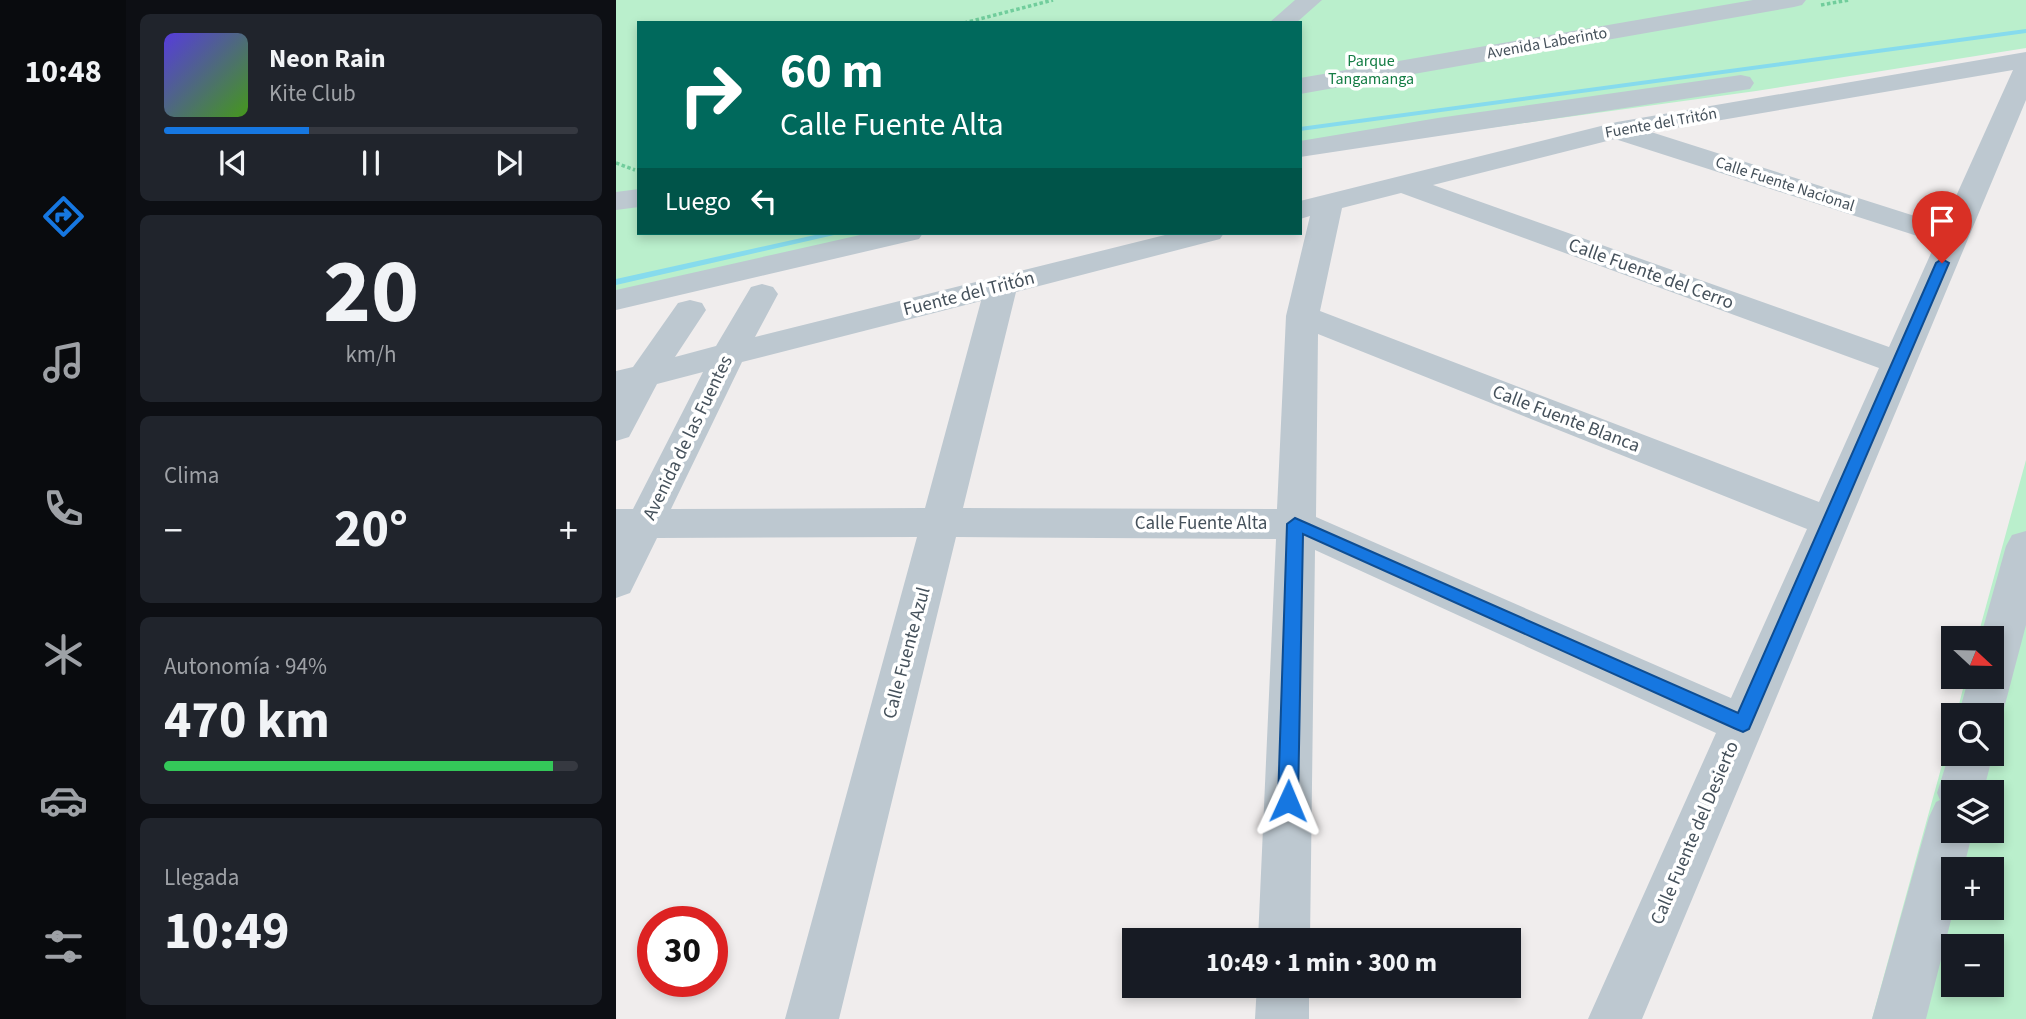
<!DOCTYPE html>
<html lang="es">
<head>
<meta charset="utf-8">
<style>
  body { margin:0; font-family:"Source Sans 3",sans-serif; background:#20242c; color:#f1f3f6; height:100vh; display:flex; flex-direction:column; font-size:26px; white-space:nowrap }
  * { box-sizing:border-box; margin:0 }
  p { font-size:23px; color:#9ea1a6 }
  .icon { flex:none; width:38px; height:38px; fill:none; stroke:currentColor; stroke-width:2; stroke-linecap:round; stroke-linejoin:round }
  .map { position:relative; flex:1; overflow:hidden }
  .sheet { display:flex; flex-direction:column; gap:14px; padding:14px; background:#0d0f14; width:490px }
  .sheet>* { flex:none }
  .guide { position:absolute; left:21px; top:21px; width:665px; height:214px; border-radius:0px; box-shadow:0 4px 10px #0003; background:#00695c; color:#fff; overflow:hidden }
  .needle { width:46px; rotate:112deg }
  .tools { position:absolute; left:1325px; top:626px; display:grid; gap:14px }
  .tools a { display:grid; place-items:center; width:63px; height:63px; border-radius:0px; background:#171b24; box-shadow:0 4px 10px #0003; font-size:35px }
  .speed { position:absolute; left:21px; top:906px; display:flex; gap:14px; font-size:35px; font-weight:700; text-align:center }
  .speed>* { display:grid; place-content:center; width:91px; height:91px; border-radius:50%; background:#171b24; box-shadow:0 4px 10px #0003; line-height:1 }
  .speed .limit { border:10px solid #d22; background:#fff; color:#111 }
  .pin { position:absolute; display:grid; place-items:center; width:60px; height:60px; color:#fff; margin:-72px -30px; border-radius:50% 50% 50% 0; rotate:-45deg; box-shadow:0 0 7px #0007 }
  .pin .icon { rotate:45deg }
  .me { position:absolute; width:77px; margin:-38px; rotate:1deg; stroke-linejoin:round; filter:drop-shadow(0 0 5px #0008) }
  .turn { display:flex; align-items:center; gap:24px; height:147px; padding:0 28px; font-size:32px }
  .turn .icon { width:91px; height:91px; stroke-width:2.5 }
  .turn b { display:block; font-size:49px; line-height:60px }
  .then { display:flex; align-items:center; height:66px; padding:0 28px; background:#0003; gap:14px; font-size:26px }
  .big { font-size:52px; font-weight:700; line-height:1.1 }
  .sheet .widget { flex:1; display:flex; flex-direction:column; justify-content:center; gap:10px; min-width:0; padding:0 24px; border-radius:10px; background:#20242c }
  .sheet .dial { align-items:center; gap:0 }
  .dial b { font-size:91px; line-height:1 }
  .song { display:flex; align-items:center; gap:21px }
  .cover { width:84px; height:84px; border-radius:10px; background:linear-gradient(135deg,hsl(250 70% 55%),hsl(100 70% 35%)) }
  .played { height:7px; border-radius:4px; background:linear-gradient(90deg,#1677e1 35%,#363941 35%) }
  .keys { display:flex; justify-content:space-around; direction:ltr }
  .heat { display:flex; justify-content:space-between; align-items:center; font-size:38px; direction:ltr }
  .charge { height:10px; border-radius:5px; background:linear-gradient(90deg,#34c759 94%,#363941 0) }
  .trip { position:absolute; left:506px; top:928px; width:399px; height:70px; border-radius:0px; background:#171b24; box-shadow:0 4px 10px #0003; font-weight:700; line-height:70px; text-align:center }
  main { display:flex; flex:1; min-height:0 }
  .dock { display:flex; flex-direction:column; width:126px; justify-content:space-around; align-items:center; background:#090b0e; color:#9ea1a6 }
  .dock .icon { width:49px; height:49px }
  .dock .current { color:#1677e1 }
  .dock b { font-size:32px; color:#f1f3f6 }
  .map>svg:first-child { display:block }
</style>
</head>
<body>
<main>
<nav class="dock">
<b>10:48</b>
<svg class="icon current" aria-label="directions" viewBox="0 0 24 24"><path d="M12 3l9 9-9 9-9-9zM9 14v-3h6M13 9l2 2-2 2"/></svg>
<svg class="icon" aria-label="music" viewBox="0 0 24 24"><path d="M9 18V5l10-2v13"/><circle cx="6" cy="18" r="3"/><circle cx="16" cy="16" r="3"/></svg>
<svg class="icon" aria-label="phone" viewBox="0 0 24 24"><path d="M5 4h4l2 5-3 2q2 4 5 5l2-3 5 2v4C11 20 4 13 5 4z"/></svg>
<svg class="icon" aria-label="climate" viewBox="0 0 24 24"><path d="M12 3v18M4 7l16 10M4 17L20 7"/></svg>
<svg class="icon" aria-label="car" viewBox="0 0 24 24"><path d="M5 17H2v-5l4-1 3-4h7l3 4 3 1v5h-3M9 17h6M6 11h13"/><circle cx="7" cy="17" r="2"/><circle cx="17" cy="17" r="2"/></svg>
<svg class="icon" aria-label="filters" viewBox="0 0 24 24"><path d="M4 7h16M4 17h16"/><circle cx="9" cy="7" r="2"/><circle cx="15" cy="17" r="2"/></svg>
</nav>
<section class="sheet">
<div class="widget">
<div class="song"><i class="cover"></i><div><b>Neon Rain</b><p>Kite Club</p></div></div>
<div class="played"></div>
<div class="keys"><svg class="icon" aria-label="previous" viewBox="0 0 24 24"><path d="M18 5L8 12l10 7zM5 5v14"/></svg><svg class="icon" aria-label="pause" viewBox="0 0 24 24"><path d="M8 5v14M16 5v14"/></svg><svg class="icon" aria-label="next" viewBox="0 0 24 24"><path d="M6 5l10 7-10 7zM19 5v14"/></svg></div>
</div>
<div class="widget dial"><b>20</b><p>km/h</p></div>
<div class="widget"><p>Clima</p>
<div class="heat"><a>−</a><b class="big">20°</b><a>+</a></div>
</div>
<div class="widget"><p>Autonomía · 94%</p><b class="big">470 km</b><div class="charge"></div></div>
<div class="widget"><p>Llegada</p><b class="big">10:49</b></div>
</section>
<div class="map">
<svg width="1410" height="1019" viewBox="0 0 1410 1019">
  <rect width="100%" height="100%" fill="#f0eded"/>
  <path fill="#baefcc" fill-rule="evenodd" d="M 0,0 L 1410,0 L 1410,48 L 1140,91 L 684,154 L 684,23 L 23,23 L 23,233 L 310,233 L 0,307 Z
    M 1410,460 L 1410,1019 L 1256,1019 L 1337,725 L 1337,754 L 1376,754 L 1376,716 L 1340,716 L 1350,677 L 1376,677 L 1376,639 L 1361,639 ZM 1337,793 L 1376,793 L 1376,831 L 1337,831 ZM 1337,870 L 1376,870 L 1376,908 L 1337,908 ZM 1337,947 L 1376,947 L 1376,985 L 1337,985 Z"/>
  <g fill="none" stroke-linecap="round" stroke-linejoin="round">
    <path fill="#86dbed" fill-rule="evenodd" d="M 1410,29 L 1410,33 L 684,131 L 684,127 Z
      M 208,233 L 222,233 L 218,235 L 0,285 L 0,279 Z"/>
    <path stroke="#71cd9c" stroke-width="3.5" stroke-dasharray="3.5 2.5" stroke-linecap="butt" d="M 1205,5 L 1233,0
      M 348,23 L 437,0
      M 0,163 L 19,170"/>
    <path fill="#bdc8d0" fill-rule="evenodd" d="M 679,0 L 706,0 L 680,23 L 653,23 Z
      M 1137,0 L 1190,0 L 1186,5 L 1178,7 L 684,94 L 684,78 Z
      M 1410,52 L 1410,100 L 1026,1019 L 972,1019 L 1100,733 L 699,550 L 694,940 L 642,940 L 660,539 L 340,537 L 223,1019 L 169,1019 L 301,537 L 41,538 L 14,593 L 0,598 L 0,509 L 17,509 L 87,372 L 41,384 L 13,437 L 0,441 L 0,371 L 17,367 L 62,303 L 74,300 L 86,303 L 90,310 L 59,357 L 100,346 L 135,287 L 146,284 L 157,287 L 162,294 L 139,337 L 557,233 L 608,233 L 604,239 L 400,292 L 347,508 L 661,509 L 670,316 L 694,216 L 684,219 L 684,201 L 1001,122 ZM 1397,70 L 1327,225 L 1035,132 ZM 999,139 L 1320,242 L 1273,347 L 817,185 ZM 785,193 L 1263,368 L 1203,502 L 704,311 L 726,208 ZM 365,301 L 309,508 L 55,509 L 126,362 ZM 702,334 L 1191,529 L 1115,698 L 700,517 Z
      M 1125,75 L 1134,77 L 1138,83 L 1134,89 L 684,157 L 684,141 L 822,118 Z
      M 23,189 L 23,207 L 0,210 L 0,192 Z
      M 253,233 L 307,233 L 303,239 L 0,310 L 0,290 Z
      M 1410,531 L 1410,625 L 1386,716 L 1380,730 L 1376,731 L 1376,716 L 1342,716 L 1353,677 L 1376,677 L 1376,639 L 1364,639 L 1390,546 L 1396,535 Z
      M 1337,742 L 1337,754 L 1376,754 L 1376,751 L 1377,754 L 1367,793 L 1337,793 L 1337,831 L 1357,831 L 1347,870 L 1337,870 L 1338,908 L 1310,1019 L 1256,1019 L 1313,817 L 1320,802 L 1324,800 L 1321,793 Z
      M 641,985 L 693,985 L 693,1019 L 639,1019 Z"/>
  </g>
  <path fill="#1677e1" stroke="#0e4d92" stroke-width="2" d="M 1326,259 L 1333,263 L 1133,729 L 1127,732 L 1120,729 L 687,534 L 682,801 L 679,807 L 672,810 L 665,807 L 662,801 L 671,524 L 679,518 L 1122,713 L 1320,263 Z"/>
  <g text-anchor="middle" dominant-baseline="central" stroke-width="7" stroke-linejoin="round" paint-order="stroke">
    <g font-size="16" fill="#45515b" stroke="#fff">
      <text transform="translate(931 43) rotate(-10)">Avenida Laberinto</text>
      <text transform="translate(1045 123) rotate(-10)">Fuente del Tritón</text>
      <text transform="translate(1169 184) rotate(18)">Calle Fuente Nacional</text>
    </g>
    <g font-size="16" fill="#157d45" stroke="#fff">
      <text x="755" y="61">Parque<tspan x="755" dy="18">Tangamanga</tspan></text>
    </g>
    <g font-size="19" fill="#45515b" stroke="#fff">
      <text transform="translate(1035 274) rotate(20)">Calle Fuente del Cerro</text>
      <text transform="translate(353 294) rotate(-14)">Fuente del Tritón</text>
      <text transform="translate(950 419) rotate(21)">Calle Fuente Blanca</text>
      <text transform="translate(72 438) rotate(-64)">Avenida de las Fuentes</text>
      <text x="585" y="523">Calle Fuente Alta</text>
      <text transform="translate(291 653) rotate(-75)">Calle Fuente Azul</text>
      <text transform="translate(1079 833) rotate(-67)">Calle Fuente del Desierto</text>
    </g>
  </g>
</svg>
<div class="tools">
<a><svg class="needle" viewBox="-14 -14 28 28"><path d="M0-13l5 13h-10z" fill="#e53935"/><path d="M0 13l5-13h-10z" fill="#9ea1a6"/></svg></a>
<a><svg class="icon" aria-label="search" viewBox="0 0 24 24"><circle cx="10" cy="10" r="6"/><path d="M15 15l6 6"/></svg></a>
<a><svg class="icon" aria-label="layers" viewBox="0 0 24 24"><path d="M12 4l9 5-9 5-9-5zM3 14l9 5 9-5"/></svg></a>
<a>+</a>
<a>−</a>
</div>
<div class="speed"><div class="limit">30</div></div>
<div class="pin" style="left:1326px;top:263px;background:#d93025"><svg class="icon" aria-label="arrive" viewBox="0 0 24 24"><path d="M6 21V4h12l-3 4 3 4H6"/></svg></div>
<svg class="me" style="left:672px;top:801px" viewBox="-20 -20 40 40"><path d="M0-17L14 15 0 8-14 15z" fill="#1677e1" stroke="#fff" stroke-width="4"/></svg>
<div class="trip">10:49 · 1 min · 300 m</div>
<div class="guide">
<div class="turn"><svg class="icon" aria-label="right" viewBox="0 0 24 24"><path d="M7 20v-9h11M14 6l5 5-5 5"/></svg><div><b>60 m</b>Calle Fuente Alta</div></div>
<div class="then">Luego<svg class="icon" aria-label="left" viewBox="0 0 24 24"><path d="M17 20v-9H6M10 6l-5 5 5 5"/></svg></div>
</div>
</div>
</main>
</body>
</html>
